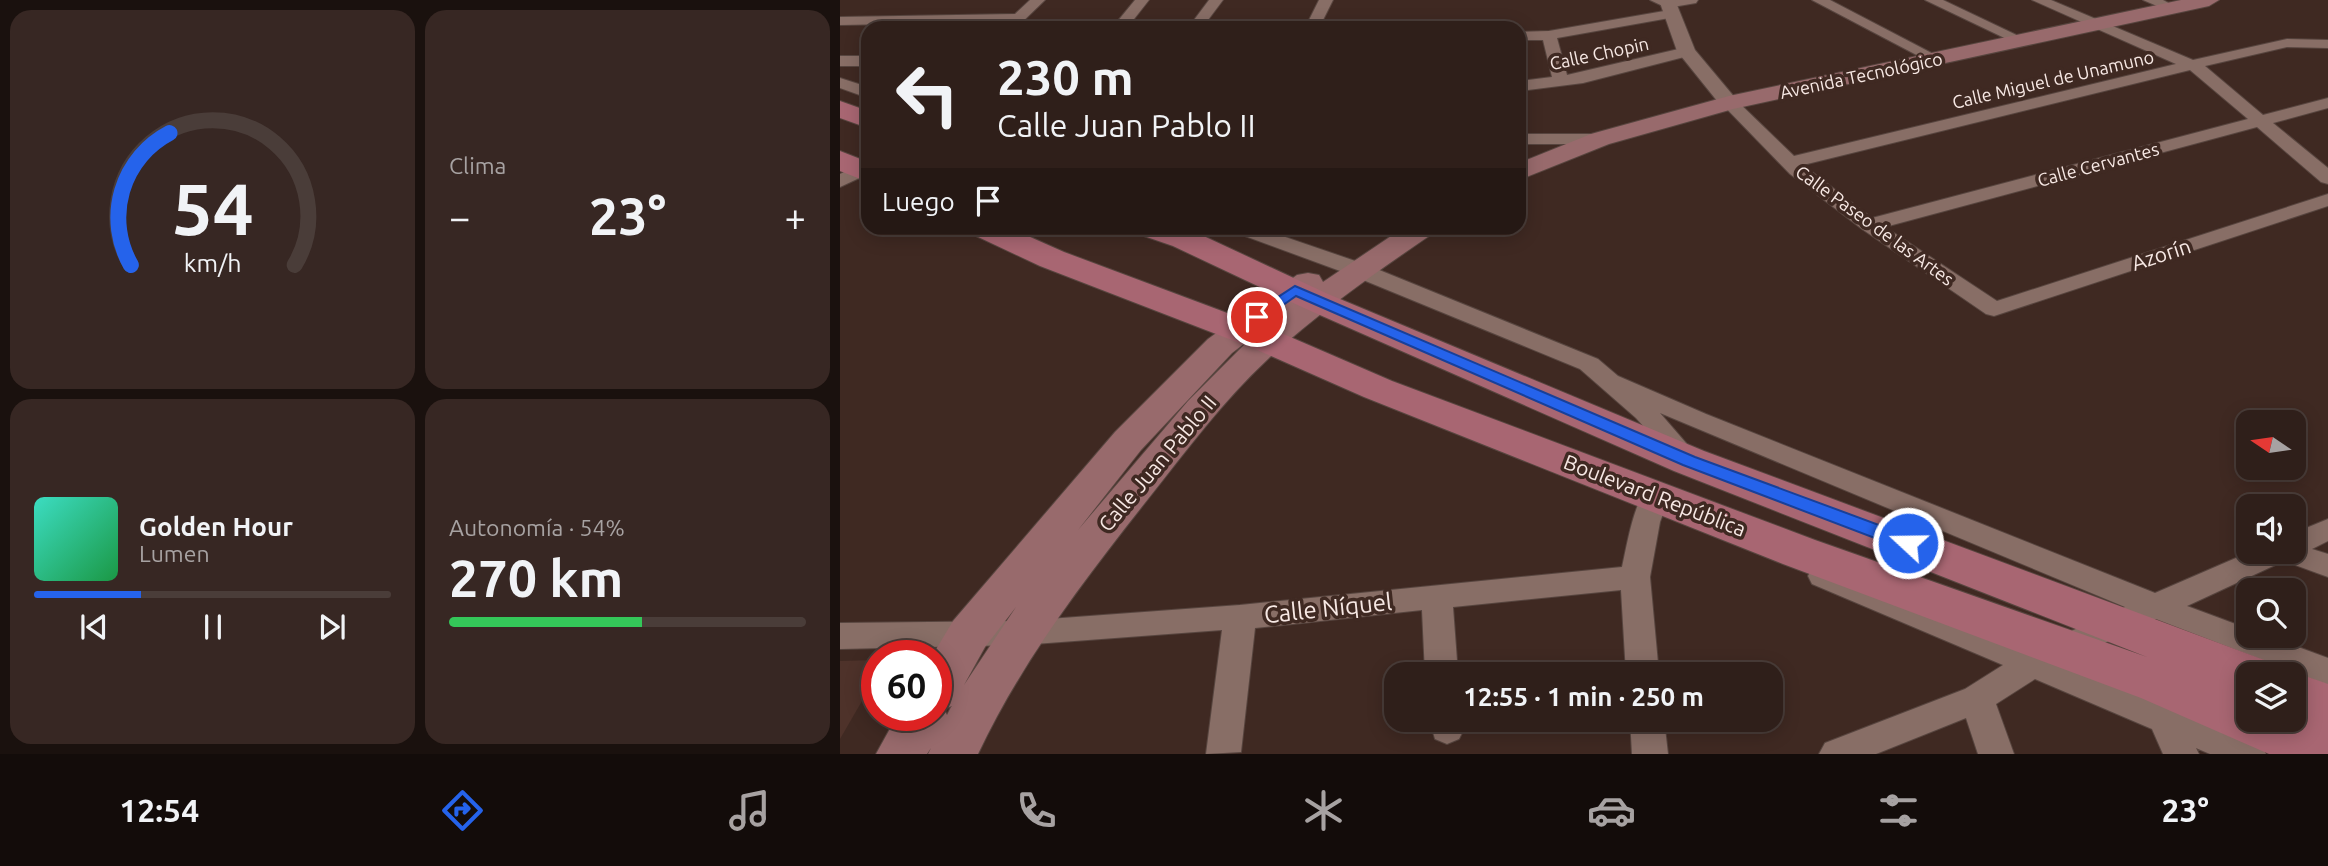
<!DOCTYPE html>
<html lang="es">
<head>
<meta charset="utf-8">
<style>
  body { margin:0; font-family:Ubuntu,sans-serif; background:#372723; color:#f1f3f6; height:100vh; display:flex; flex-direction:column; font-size:26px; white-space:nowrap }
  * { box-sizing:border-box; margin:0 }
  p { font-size:23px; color:#a7a2a2 }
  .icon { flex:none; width:38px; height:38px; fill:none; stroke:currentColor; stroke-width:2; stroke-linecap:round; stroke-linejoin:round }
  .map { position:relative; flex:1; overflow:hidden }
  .side { display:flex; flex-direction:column; gap:10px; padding:10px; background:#1a110e; width:840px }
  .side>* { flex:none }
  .top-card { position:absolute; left:21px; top:21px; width:665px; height:214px; border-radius:21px; box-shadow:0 4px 18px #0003,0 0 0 2px #4a3d39; background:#2f1f1a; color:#f1f3f6; overflow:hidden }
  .needle { width:46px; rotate:283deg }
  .tools { position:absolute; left:1396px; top:410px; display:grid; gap:14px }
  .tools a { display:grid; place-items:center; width:70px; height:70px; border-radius:14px; background:#2f1f1a; box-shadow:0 4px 18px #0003,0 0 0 2px #4a3d39; font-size:35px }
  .speed { position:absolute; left:21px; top:640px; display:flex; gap:14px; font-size:35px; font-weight:700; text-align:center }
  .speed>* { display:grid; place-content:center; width:91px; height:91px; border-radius:50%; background:#2f1f1a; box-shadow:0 4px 18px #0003,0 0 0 2px #4a3d39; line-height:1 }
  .speed .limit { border:10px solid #d22; background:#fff; color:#111 }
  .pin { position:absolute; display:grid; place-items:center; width:60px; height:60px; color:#fff; margin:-30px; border:4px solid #fff; border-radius:50%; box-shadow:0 2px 7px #0007 }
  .me { position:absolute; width:77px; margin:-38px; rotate:291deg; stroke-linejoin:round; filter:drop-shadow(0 0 5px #0008) }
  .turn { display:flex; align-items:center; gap:24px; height:147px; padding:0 21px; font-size:32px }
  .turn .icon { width:91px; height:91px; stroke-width:2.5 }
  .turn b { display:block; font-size:49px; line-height:60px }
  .then { display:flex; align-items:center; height:66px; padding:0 21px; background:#0003; gap:14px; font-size:26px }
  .big { font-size:52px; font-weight:700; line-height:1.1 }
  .side .card { flex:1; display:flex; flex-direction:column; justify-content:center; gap:10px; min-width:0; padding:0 24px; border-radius:21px; background:#372723 }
  .side .dial { align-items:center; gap:0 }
  .dial svg { height:182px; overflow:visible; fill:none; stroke:#4a3d39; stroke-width:7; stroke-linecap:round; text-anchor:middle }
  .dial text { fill:#f1f3f6; stroke:none }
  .song { display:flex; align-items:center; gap:21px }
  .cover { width:84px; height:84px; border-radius:10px; background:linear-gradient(135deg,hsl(170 70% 55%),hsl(140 70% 35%)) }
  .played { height:7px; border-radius:4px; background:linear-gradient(90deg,#2563eb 30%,#4a3d39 30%) }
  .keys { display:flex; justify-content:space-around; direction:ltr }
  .heat { display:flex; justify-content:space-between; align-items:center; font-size:38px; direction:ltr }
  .charge { height:10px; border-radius:5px; background:linear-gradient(90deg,#34c759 54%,#4a3d39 0) }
  .side .tiles { flex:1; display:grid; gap:10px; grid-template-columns:repeat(2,1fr) }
  .trip { position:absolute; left:544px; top:662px; width:399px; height:70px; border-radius:21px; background:#2f1f1a; box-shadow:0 4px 18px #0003,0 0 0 2px #4a3d39; font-weight:700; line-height:70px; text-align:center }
  .dock { display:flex; height:112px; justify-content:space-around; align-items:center; background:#130c0a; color:#a7a2a2 }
  .dock .icon { width:49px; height:49px }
  .dock .current { color:#2563eb }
  .dock b { font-size:32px; color:#f1f3f6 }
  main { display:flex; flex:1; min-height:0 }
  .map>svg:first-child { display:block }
</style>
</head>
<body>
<main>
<section class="side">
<div class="tiles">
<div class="card dial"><svg viewBox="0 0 100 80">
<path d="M14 69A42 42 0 1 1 86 69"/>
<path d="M14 69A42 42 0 0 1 31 11" stroke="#2563eb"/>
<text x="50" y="56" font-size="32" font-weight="700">54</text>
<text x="50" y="72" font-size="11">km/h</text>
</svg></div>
<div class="card"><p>Clima</p>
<div class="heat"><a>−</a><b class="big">23°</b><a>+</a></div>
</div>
<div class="card">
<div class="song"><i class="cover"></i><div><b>Golden Hour</b><p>Lumen</p></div></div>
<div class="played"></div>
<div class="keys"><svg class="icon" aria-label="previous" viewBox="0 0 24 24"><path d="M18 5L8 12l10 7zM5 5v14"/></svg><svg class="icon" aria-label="pause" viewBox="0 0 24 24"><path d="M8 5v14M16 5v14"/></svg><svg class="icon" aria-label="next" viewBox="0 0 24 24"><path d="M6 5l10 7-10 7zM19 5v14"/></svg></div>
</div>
<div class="card"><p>Autonomía · 54%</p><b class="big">270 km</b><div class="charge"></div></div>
</div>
</section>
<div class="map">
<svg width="1488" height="754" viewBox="0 0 1488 754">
  <rect width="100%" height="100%" fill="#3f2922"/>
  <path fill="#4e322a" d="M 37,660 L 37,675 L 0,739 L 0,661 Z"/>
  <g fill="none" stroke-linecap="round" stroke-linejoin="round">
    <g stroke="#57453f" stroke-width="2">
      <path id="minor" d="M 190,0 L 205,0 L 176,28 L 161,28 L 166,22 L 0,25 L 0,17 L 175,14 Z
        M 295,0 L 309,0 L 287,28 L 272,28 Z
        M 369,0 L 383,0 L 362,28 L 348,28 Z
        M 479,0 L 493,0 L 479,28 L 465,28 Z
        M 810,0 L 858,0 L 856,3 L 827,8 Z
        M 972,0 L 990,0 L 1103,59 L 1095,64 L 1090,62 Z
        M 1085,0 L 1103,0 L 1187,40 L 1185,43 L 1175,43 Z
        M 1192,0 L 1211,0 L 1353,60 L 1447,39 L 1488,40 L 1488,48 L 1447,47 L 1365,66 L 1423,115 L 1488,98 L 1488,108 L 1433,123 L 1488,168 L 1488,184 L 1481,182 L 1417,127 L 1045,227 L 1157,301 L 1488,194 L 1488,206 L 1154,316 L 1146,314 L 1022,229 L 950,174 L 881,103 L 889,98 L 895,99 L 954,156 L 1336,64 ZM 1350,70 L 1408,119 L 1032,218 L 963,165 Z
        M 1303,0 L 1323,0 L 1338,8 L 1331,12 Z
        M 830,10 L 835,11 L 835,17 L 717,38 L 727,75 L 847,47 L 855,52 L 852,55 L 743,83 L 679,91 L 679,81 L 712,77 L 703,40 L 679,40 L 679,32 L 709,31 Z
        M 0,56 L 28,56 L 28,66 L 0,66 Z
        M 0,78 L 28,87 L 28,98 L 0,88 Z
        M 679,134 L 760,134 L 769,139 L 760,144 L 679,144 Z
        M 21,164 L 28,167 L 28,174 L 0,187 L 0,174 Z
        M 391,228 L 419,228 L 527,265 L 758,359 L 778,376 L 866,414 L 1315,593 L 1412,551 L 1454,551 L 1454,533 L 1488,519 L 1488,541 L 1472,549 L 1488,554 L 1488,577 L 1444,561 L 1347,606 L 1409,629 L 1409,635 L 1426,635 L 1488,658 L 1488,685 L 1316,619 L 1224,662 L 1420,743 L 1426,754 L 1370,754 L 1356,748 L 1359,754 L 1323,754 L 1312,729 L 1195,679 L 1156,704 L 1174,754 L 1138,754 L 1126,718 L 1036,754 L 979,754 L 985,743 L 1125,689 L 1163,665 L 972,584 L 968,576 L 972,568 L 983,565 L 994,568 L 1191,649 L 1285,607 L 820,413 L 859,458 L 855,464 L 846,467 L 837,464 L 796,418 L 740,369 L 511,275 L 394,232 Z
        M 816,485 L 826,488 L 830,495 L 820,522 L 810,577 L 819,674 L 786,674 L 781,590 L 613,607 L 618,674 L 585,674 L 582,610 L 415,628 L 401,752 L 366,754 L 382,630 L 181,645 L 0,649 L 0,623 L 181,621 L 400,605 L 782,567 C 788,540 792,512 806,488 Z
        M 589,719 L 623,719 L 624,729 L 619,739 L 607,744 L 595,739 Z
        M 790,719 L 824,719 L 828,754 L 792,754 Z"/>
    </g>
    <g stroke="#57453f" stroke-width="2">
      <path id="tertiary" d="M 819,0 L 835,0 L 855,50 L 896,99 L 899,103 L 896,107 L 882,107 L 837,51 Z"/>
    </g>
    <g stroke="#57453f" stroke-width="2">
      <path id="secondary" d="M 1341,0 L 1379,0 L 1369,6 L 893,109 L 769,144 L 679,180 L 679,163 L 751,134 L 889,96 Z
        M 563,228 L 596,228 L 592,234 C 535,273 479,312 428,359 C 383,401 346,451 308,499 C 244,580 182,661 138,754 L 88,754 L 91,748 L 87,754 L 36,754 L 57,716 L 96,716 L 96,656 L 92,656 L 113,621 L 275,432 L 368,339 L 457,275 L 468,273 L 479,275 L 483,282 ZM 409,340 L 348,401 L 238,530 L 301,450 L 392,353 ZM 176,607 L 124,685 L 145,647 ZM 112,706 L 111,707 L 107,715 L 104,709 Z"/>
    </g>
    <g stroke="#57453f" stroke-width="2">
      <path id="primary" d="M 0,101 L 28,111 L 28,128 L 0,118 Z
        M 0,151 L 28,162 L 28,182 L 0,171 Z
        M 129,228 L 170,228 L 224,252 L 441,333 L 552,381 L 975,540 L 1307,657 L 834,471 L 464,308 L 333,246 L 301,235 L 296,228 L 342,228 L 355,232 L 488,294 L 864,451 L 1427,661 L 1434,674 L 1409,674 L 1409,719 L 1454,719 L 1454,674 L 1450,674 L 1454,672 L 1488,684 L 1488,754 L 1429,754 L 1301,698 L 943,564 L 524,397 L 415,349 L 200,266 L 134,235 Z"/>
    </g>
    <use href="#minor" fill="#886e66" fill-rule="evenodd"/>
    <use href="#tertiary" fill="#886e66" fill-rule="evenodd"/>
    <use href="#secondary" fill="#986a6c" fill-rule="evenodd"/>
    <use href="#primary" fill="#a86672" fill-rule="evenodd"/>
  </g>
  <path fill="#2563eb" stroke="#184099" stroke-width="2" d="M 455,286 L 855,457 L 1074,538 L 1077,543 L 1074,548 L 1061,548 L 843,465 L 456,296 L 422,320 L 412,320 L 410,317 L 412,314 Z"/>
  <g text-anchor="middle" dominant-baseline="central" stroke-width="7" stroke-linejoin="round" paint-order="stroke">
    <g font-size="18" fill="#f7e8e4" stroke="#3f2922">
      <text transform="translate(759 53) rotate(-12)">Calle Chopin</text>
      <text transform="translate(1021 75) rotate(-12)">Avenida Tecnológico</text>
      <text transform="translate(1213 79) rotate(-13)">Calle Miguel de Unamuno</text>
      <text transform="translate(1258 164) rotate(-15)">Calle Cervantes</text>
      <text transform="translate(1035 225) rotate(36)">Calle Paseo de las Artes</text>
    </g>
    <g font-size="21" fill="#f7e8e4" stroke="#3f2922">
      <text transform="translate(1321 254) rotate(-18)">Azorín</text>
      <text transform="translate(317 463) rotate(-50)">Calle Juan Pablo II</text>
      <text transform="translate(815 495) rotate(21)">Boulevard República</text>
    </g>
    <g font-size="24" fill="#f7e8e4" stroke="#3f2922">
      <text transform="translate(488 608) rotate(-6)">Calle Níquel</text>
    </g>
  </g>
</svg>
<div class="tools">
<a><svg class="needle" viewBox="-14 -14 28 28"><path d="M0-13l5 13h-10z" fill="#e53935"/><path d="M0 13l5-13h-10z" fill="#a7a2a2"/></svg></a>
<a><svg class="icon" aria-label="sound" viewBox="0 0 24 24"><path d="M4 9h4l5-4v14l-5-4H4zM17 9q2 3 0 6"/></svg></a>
<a><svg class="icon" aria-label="search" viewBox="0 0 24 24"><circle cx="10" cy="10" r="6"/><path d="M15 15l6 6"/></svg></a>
<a><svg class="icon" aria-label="layers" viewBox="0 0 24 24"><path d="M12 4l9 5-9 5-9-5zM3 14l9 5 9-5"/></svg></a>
</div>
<div class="speed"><div class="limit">60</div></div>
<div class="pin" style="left:417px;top:317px;background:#d93025"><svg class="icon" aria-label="arrive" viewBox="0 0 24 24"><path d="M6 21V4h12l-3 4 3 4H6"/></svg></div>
<svg class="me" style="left:1068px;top:543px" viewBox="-20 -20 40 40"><circle r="17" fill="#2563eb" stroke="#fff" stroke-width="3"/><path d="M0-11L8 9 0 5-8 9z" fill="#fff"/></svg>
<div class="trip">12:55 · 1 min · 250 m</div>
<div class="top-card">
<div class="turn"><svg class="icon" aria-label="left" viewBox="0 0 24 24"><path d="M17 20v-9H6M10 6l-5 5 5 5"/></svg><div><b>230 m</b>Calle Juan Pablo II</div></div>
<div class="then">Luego<svg class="icon" aria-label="arrive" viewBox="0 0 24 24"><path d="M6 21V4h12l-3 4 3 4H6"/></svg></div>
</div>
</div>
</main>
<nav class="dock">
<b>12:54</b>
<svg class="icon current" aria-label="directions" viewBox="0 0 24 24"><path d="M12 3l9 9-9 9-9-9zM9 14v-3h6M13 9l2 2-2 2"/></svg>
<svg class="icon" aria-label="music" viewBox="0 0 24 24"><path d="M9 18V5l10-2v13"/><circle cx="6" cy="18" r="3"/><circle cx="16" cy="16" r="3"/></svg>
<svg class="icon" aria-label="phone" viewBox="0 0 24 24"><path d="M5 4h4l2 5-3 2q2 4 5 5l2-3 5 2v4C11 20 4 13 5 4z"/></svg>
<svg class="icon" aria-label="climate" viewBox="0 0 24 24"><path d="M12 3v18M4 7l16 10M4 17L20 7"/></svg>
<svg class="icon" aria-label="car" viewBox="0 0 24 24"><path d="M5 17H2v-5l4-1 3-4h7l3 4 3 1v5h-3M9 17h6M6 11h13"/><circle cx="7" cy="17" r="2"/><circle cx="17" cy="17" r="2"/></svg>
<svg class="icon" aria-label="filters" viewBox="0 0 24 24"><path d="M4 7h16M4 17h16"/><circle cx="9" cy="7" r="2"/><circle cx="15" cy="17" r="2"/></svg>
<b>23°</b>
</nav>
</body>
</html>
